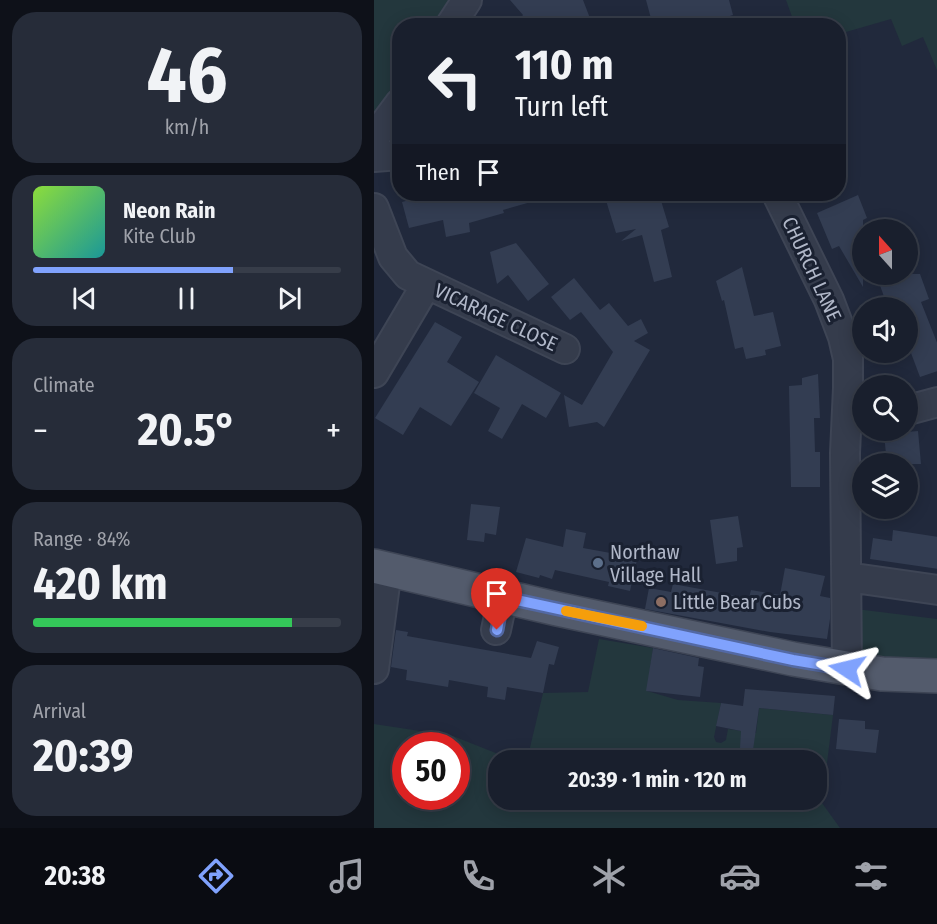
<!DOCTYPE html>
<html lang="en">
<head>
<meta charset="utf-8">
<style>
  body { margin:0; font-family:"Fira Sans Condensed",sans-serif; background:#262c39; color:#f1f3f6; height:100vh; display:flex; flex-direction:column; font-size:22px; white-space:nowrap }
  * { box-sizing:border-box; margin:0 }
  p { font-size:20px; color:#9fa2aa }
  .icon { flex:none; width:33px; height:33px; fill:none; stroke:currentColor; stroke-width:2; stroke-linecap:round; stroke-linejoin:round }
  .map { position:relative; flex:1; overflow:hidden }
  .panel { display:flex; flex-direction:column; gap:12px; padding:12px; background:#0e1119; width:374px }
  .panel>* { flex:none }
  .guide { position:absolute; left:18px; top:18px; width:454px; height:183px; border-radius:24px; box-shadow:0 3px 15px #0003,0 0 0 2px #373d49; background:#191f2d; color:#f1f3f6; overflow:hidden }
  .needle { width:39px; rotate:339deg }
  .buttons { position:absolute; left:478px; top:219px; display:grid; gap:12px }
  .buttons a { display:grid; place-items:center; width:66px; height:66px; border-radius:50%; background:#191f2d; box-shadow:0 3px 15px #0003,0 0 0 2px #373d49; font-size:30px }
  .speed { position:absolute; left:18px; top:732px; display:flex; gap:12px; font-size:30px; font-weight:700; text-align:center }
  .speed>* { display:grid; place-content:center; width:78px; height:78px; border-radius:50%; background:#191f2d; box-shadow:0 3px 15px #0003,0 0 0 2px #373d49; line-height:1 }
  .speed .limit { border:9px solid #d22; background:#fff; color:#111 }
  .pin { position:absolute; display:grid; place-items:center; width:51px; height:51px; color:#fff; margin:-62px -26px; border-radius:50% 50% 50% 0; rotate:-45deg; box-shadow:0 0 6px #0007 }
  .pin .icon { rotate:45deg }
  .me { position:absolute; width:66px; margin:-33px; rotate:280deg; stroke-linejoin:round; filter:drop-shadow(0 0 4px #0008) }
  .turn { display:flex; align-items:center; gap:21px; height:126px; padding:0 24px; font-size:27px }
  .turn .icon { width:78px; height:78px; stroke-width:2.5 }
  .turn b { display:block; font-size:42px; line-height:51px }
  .then { display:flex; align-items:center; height:57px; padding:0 24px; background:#0003; gap:12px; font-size:22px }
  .big { font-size:45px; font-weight:700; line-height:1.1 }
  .panel .widget { flex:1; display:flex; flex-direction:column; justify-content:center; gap:9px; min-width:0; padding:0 21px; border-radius:24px; background:#262c39 }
  .panel .dial { align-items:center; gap:0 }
  .dial b { font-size:78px; line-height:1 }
  .song { display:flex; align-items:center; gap:18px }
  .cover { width:72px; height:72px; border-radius:9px; background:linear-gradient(135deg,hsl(90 70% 55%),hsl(180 70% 35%)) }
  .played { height:6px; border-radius:3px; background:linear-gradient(90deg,#80a2fd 65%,#373d49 65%) }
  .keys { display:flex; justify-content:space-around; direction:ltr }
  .heat { display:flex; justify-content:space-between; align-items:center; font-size:33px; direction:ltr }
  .charge { height:9px; border-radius:4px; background:linear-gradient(90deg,#34c759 84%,#373d49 0) }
  .trip { position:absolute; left:114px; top:750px; width:339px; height:60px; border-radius:24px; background:#191f2d; box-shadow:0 3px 15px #0003,0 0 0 2px #373d49; font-weight:700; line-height:60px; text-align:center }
  .tabs { display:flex; height:96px; justify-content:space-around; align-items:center; background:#0a0c12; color:#9fa2aa }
  .tabs .icon { width:42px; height:42px }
  .tabs .active { color:#80a2fd }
  .tabs b { font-size:27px; color:#f1f3f6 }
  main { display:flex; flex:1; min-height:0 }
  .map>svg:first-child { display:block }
</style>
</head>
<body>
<main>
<section class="panel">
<div class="widget dial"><b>46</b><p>km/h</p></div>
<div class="widget">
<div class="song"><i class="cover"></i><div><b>Neon Rain</b><p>Kite Club</p></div></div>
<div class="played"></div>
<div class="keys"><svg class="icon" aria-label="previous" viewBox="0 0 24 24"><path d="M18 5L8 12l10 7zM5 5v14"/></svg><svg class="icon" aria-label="pause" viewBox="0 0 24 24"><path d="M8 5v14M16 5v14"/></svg><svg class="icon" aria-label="next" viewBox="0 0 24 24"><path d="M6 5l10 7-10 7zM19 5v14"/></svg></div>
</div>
<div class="widget"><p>Climate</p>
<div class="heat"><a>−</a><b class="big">20.5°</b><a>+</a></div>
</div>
<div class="widget"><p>Range · 84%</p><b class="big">420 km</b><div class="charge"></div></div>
<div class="widget"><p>Arrival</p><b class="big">20:39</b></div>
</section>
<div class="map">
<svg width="564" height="828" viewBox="0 0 564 828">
  <rect width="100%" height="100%" fill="#21293c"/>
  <path fill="#23373d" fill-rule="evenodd" d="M 0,0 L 75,0 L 59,25 L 26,26 L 25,77 L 0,117 Z
    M 412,0 L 563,0 L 563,70 L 549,37 L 528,46 L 517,19 L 465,34 L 465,26 L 421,25 Z
    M 482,609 L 563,619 L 563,661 L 486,658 Z
    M 225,639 L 279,648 L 273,691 L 304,700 L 347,703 L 340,737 L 342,742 L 347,743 L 352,740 L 354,729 L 382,733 L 385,708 L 459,715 L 448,803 L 466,828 L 0,828 L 0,724 L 79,736 L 139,760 L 124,760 L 124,800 L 442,800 L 442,760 L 153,760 L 169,693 L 214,692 ZM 32,746 L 82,746 L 82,796 L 32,796 Z"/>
  <path fill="#333d52" d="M 136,0 L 209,0 L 219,26 L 140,26 L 149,15 Z
    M 272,0 L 355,0 L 359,15 L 323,26 L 279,26 Z
    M 99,194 L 170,194 L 171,198 L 129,210 L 130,213 L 95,223 L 96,232 L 72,237 L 69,220 L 35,228 L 28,202 L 50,196 L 51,203 Z
    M 230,194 L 285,194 L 295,227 L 287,230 L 298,277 L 280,282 L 268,235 L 247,241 L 262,229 L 242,233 Z
    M 484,195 L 493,218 L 489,220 L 489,287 L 465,246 L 458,249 L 443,213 Z
    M 142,243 L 175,284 L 154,301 L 134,275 L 123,284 L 116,252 Z
    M 368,267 L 380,316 L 399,312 L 407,346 L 391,350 L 392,355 L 372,359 L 369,347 L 361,349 L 350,300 L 348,301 L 342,281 Z
    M 534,272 L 537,274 L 546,274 L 555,299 L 547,302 L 564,345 L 564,371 L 546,377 L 534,345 L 534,308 L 514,308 L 502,274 L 534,274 Z
    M 200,278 L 226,310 L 235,303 L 254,326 L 267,319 L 274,333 L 260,341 L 276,350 L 230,427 L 223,422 L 195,427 L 190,395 L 208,405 L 239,352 L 207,312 L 196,320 L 177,297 Z
    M 61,322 L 88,337 L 73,362 L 105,382 L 77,426 L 46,407 L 29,435 L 1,418 Z
    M 122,355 L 187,393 L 172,418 L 148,404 L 128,439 L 114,431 L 126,408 L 100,393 Z
    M 444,374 L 446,418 L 440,418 L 441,452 L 446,452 L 446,487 L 417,487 L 415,386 L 428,385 L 428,378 Z
    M 544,431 L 547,464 L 513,464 L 510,434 Z
    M 97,504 L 126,507 L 122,535 L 111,533 L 110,542 L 93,540 Z
    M 364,516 L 369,547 L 363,548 L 363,561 L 342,564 L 336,520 Z
    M 192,529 L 212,533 L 209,548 L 242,554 L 242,550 L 264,555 L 256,591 L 234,586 L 235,582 L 181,570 L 178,579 L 166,575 L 165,578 L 142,572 L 152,538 L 189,547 Z
    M 519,530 L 564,537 L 564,569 L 496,559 L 499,538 L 518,541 Z
    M 411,568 L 451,576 L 446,596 L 456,598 L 456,619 L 453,639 L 396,632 L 271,609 L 275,588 L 297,592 L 299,584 L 375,598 L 377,590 L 406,595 Z
    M 22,630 L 34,632 L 33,636 L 157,658 L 163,641 L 185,647 L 180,665 L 175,664 L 169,693 L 133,687 L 131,700 L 113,697 L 114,687 L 75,680 L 74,687 L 32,680 L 33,670 L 17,667 Z
    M 279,648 L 325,658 L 324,666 L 330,667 L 326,697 L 272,691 Z
    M 371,689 L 461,696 L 459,715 L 385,708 L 379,750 L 366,748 L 367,731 L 342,726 L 347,703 L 369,706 Z
    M 465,719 L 491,721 L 491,729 L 505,730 L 502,753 L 462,749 Z"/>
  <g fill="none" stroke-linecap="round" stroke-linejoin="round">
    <g stroke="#3e4555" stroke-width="32">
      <path id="minor" d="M 76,26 L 93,0
        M 0,138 L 26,103
        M 0,157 L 26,155
        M 403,194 L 455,300 L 469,337 L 474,359 L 474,388 L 471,453 L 473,669
        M 0,208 L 19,257 L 34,275 L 191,349
        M 0,373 L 52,285
        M 534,410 L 564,402
        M 473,577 L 564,590
        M 122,630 L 129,597
        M 0,669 L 13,569"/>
    </g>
    <g stroke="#3e4555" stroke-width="36">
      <path id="major" d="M 0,566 L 183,609 L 419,659 L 508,674 L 564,676"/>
    </g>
    <use href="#minor" stroke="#353c4c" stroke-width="28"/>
    <use href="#major" stroke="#535b6c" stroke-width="33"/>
  </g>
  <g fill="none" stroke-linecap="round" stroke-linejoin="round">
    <g stroke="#5369a4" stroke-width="15">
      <path id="route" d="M 123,630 L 129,597 L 419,660 L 473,669"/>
    </g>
    <use href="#route" stroke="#80a2fd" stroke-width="10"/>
    <path stroke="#f59e0b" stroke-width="10" d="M 192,611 L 268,626"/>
  </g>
  <circle fill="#5c6f8a" stroke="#1a2131" stroke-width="2" cx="224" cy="563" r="6"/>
  <circle fill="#8d6e63" stroke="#1a2131" stroke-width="2" cx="287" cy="602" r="6"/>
  <g text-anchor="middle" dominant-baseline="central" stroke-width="6" stroke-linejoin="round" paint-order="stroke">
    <g font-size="20" fill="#b0b7c8" stroke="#1a2131">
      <text transform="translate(438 269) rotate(65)">CHURCH LANE</text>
      <text transform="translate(122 317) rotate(25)">VICARAGE CLOSE</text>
    </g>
    <g font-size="20" fill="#b0b7c8" stroke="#1a2131" text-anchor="start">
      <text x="236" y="552">Northaw<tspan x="236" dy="23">Village Hall</tspan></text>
      <text x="299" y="602">Little Bear Cubs</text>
    </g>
  </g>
</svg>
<div class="buttons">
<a><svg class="needle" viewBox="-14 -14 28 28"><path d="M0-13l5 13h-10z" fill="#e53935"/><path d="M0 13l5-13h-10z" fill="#9fa2aa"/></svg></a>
<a><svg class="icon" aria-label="sound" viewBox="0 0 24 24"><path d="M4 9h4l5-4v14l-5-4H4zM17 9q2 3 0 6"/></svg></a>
<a><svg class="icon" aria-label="search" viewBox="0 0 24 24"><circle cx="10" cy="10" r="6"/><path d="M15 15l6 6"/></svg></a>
<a><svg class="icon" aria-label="layers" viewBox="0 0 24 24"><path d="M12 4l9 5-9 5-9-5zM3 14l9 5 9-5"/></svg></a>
</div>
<div class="speed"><div class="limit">50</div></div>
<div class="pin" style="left:123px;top:630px;background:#d93025"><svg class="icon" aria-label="arrive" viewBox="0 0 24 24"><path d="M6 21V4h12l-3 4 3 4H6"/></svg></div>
<svg class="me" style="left:473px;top:669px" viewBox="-20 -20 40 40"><path d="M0-17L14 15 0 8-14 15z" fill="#80a2fd" stroke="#fff" stroke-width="4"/></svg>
<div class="trip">20:39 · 1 min · 120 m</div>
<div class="guide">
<div class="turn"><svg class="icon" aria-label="left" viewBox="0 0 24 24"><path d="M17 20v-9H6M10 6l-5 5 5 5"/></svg><div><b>110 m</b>Turn left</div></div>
<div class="then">Then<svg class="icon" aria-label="arrive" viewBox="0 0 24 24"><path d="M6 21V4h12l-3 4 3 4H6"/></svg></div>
</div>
</div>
</main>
<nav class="tabs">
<b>20:38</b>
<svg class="icon active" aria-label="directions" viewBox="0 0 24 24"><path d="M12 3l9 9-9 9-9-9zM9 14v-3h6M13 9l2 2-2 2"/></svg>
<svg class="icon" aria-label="music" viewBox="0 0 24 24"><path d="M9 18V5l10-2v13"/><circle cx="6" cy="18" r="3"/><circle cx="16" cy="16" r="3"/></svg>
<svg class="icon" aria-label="phone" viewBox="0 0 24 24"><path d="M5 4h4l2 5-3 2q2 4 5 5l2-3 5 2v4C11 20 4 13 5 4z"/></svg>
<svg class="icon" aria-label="climate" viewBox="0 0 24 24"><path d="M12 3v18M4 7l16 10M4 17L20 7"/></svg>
<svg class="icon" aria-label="car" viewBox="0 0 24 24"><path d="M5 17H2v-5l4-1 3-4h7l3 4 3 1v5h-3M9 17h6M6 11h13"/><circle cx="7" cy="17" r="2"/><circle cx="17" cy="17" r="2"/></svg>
<svg class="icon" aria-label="filters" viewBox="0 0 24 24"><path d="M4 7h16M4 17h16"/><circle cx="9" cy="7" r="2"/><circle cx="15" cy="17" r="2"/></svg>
</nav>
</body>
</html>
